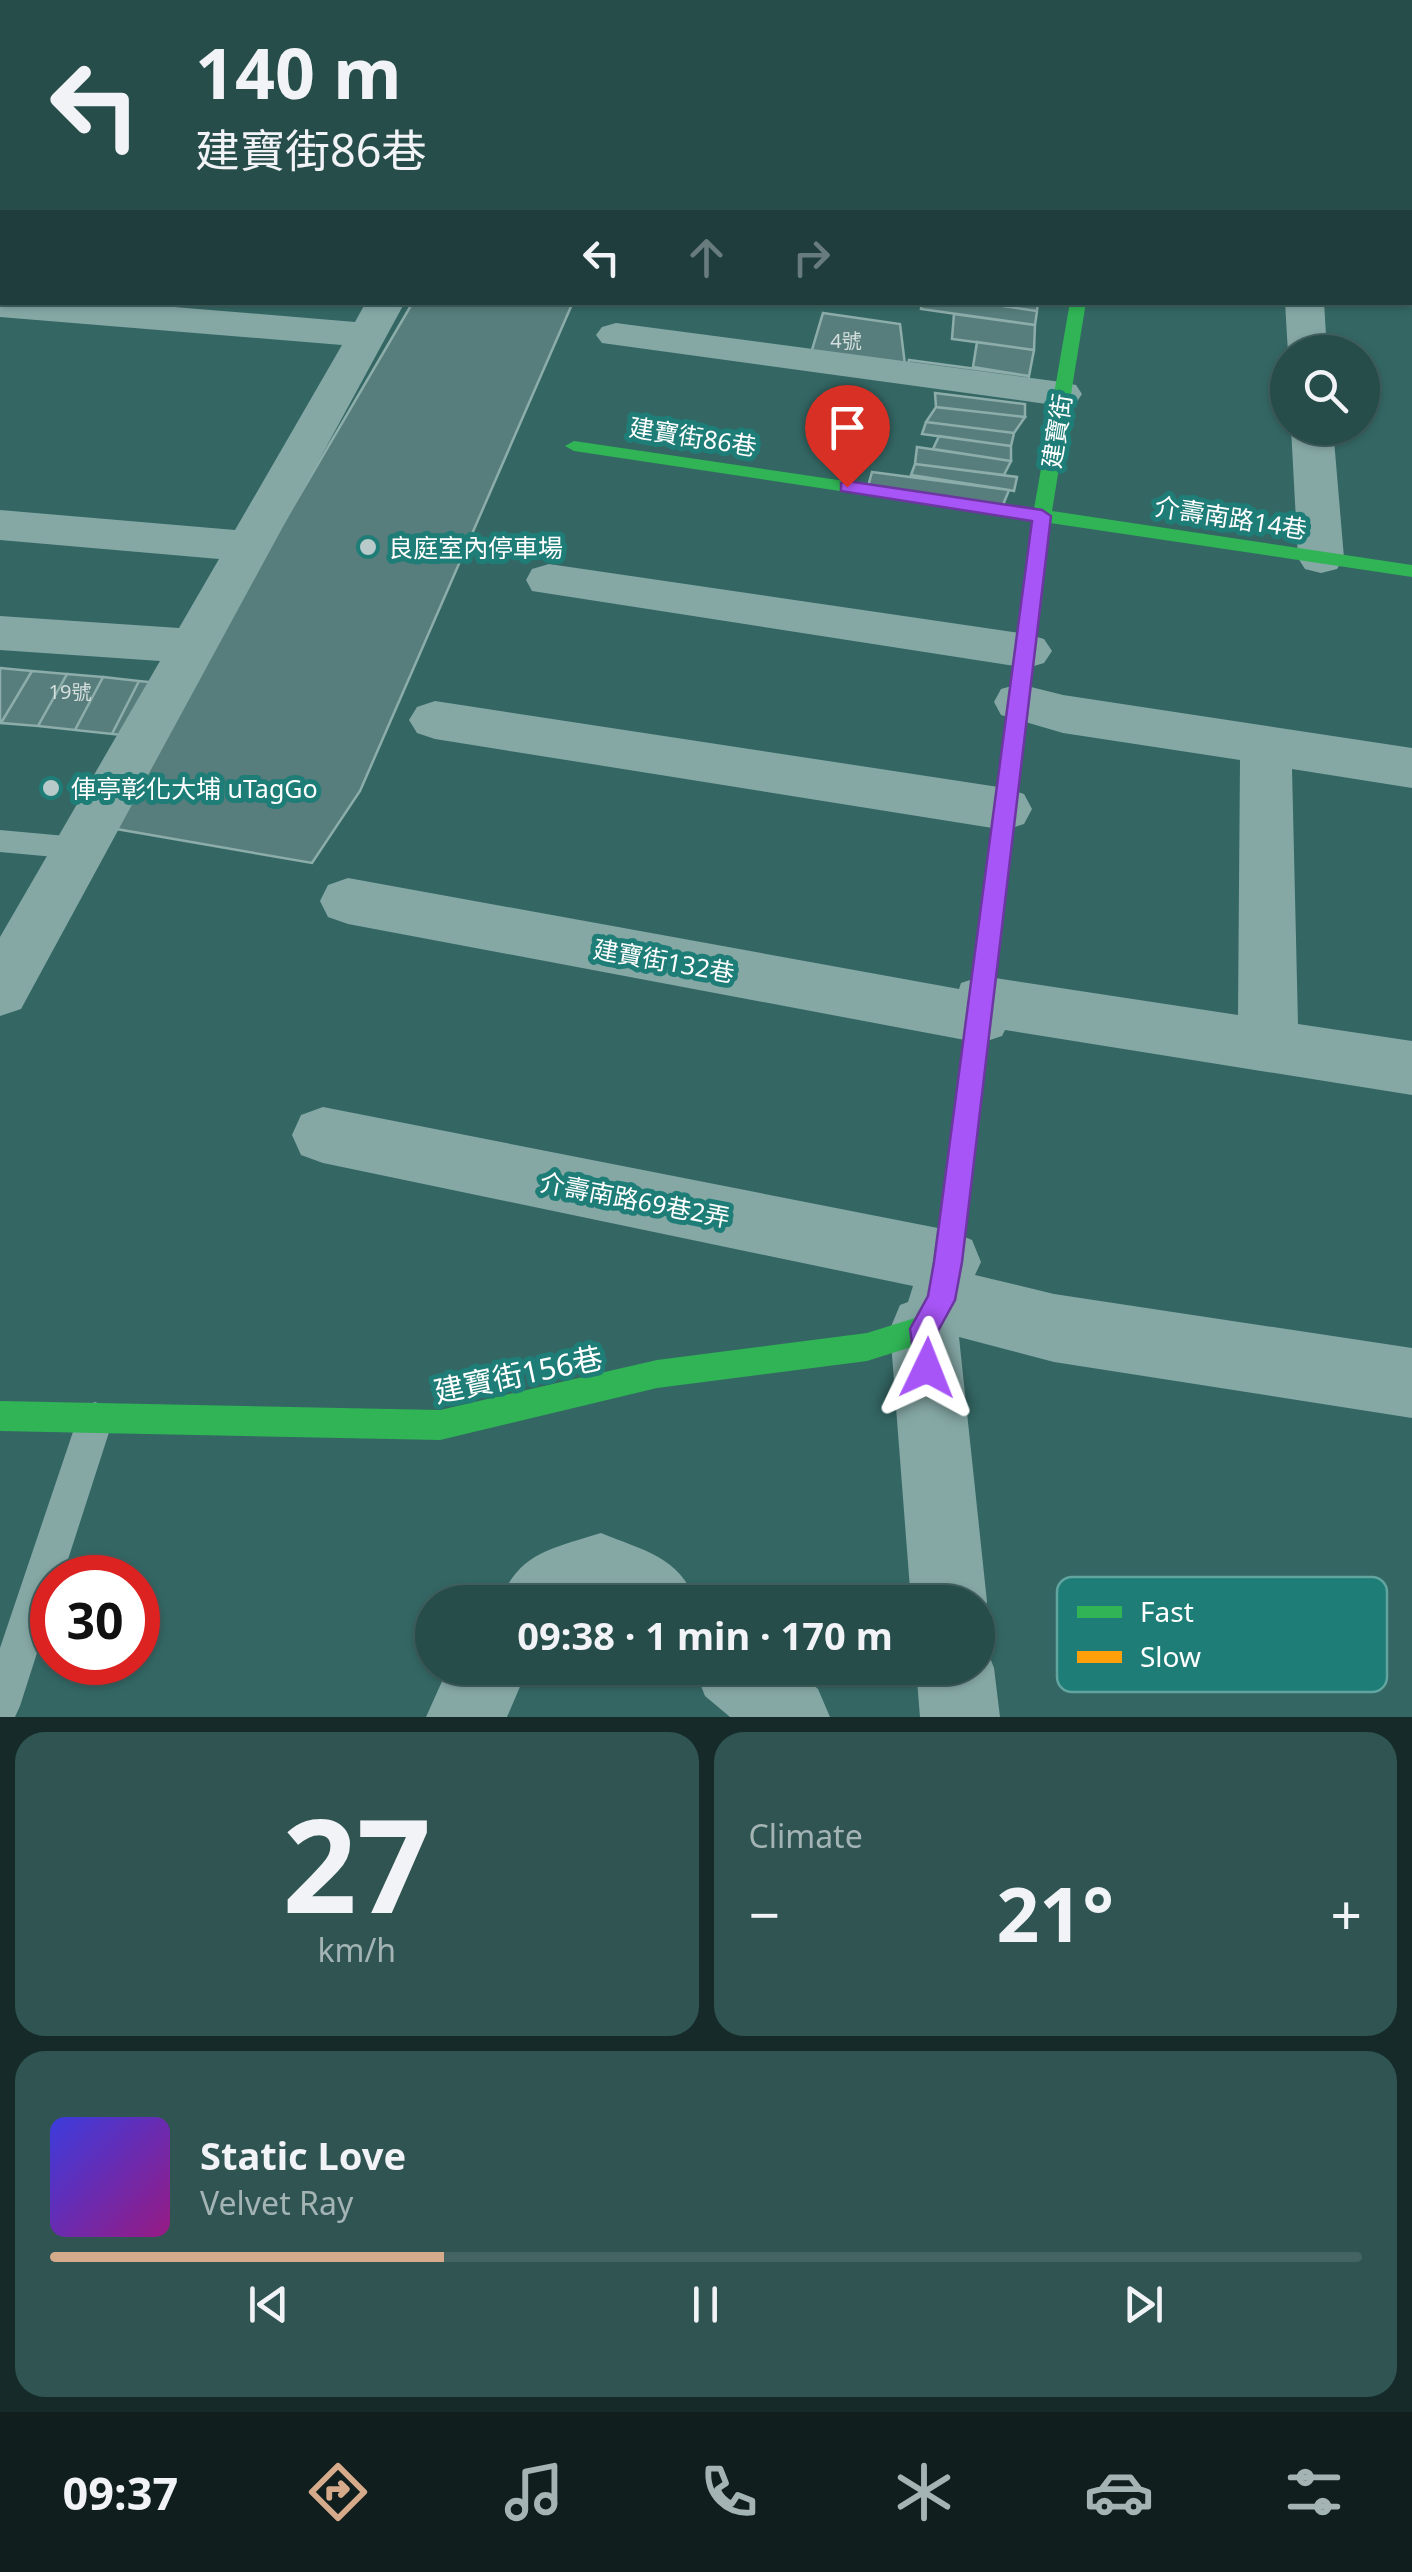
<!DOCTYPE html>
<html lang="en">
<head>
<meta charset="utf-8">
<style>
  body { margin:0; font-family:"Noto Sans","Noto Sans TC",sans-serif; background:#2f5452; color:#f1f3f6; height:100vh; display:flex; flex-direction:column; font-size:38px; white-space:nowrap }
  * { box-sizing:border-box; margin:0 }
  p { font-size:32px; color:#a4b4b5 }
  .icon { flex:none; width:55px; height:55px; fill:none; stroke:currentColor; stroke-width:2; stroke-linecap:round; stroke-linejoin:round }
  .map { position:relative; height:1717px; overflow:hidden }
  .side { display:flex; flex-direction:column; gap:15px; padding:15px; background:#152a29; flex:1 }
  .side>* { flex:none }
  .banner { position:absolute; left:0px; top:0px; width:1412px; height:305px; box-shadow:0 2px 8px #0004,0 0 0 2px #436463; background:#274d4b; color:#f1f3f6; overflow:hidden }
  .controls { position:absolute; left:1270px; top:335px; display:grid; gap:20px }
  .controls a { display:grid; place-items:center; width:110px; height:110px; border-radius:50%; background:#274d4b; box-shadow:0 2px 8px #0004,0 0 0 2px #436463; font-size:50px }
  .speed { position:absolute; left:30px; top:1555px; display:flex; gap:20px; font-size:50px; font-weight:700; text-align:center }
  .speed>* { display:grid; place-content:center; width:130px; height:130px; border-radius:50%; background:#274d4b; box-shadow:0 2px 8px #0004,0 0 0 2px #436463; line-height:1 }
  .speed .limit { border:15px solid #d22; background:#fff; color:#111 }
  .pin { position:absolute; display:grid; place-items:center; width:85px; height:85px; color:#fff; margin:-102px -42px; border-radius:50% 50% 50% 0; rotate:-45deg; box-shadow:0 0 10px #0007 }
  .pin .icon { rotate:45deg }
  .me { position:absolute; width:110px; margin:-55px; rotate:2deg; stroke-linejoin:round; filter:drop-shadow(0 0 8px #0008) }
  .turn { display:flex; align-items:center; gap:35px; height:210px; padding:0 30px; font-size:45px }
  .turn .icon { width:130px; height:130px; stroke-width:2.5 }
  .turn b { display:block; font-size:70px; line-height:85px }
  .lanes { display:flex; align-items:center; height:95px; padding:0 30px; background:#0003; justify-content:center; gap:50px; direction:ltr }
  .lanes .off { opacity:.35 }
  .big { font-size:75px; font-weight:700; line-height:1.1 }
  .side .widget { flex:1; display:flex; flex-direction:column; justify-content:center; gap:15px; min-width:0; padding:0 35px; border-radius:30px; background:#2f5452 }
  .side .dial { align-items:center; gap:0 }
  .dial b { font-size:130px; line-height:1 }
  .song { display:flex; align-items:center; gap:30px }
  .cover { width:120px; height:120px; border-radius:15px; background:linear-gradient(135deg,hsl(240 70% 55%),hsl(310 70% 35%)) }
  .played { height:10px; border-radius:5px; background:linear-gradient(90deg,#d6ab8b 30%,#436463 30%) }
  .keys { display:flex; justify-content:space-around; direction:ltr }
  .heat { display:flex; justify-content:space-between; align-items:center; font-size:55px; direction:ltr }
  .side .tiles { flex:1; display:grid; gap:15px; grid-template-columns:1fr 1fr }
  .widget:last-child { grid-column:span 2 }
  .trip { position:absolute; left:415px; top:1585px; width:580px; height:100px; border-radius:50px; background:#274d4b; box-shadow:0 2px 8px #0004,0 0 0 2px #436463; font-weight:700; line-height:100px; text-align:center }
  .menu { display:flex; height:160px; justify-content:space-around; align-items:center; background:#101f1e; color:#a4b4b5 }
  .menu .icon { width:70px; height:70px }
  .menu .selected { color:#d6ab8b }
  .menu b { font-size:45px; color:#f1f3f6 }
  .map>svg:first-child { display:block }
</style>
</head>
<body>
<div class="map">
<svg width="1412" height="1717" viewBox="0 0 1412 1717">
  <rect width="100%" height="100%" fill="#346764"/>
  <path fill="#577e7c" stroke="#8dadaa" stroke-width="2.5" d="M 413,302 L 573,302 L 360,791 L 312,863 L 105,827 Z
    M 922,302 L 976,302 L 1037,311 L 1035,325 L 921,309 Z
    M 976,302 L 1038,302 L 1037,311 Z
    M 823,313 L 900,324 L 906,373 L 809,360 Z
    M 954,314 L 1035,325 L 1034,350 L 952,339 Z
    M 977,342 L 1034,350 L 1029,376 L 973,367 Z
    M 909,360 L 1029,376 L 1027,389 L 906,373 Z
    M 935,393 L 1025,404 L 1025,417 L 936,407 Z
    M 936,407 L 1025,417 L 1014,433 L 926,422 Z
    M 926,422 L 1014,433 L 1011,446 L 922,434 Z
    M 939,436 L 1011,446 L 1011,461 L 933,449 Z
    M 917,447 L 1011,461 L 1004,475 L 915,464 Z
    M 915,464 L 1017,477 L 1014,491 L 1009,490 L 911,475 Z
    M 872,472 L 1009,490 L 1001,510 L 867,490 Z
    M 0,668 L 32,671 L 1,723 L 0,723 Z
    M 32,671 L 67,674 L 38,726 L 1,723 Z
    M 67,674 L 103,677 L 75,730 L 38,726 Z
    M 103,677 L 139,681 L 112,734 L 75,730 Z
    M 139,681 L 168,684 L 143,737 L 112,734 Z"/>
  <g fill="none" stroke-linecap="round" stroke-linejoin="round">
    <path fill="#85a8a5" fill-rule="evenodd" d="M 2,49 L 2,61 L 0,62 L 0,50 Z
      M 0,205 L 2,205 L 2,216 L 0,216 Z
      M 0,830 L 77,837 L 87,840 L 91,848 L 87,856 L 77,859 L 0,852 Z
      M 95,1402 L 108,1407 L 113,1420 L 62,1578 L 52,1578 L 52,1606 L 20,1706 L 15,1717 L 0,1717 L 0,1648 L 77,1420 L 82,1407 Z"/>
    <path fill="#85a8a5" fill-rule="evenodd" d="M 1111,0 L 1141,0 L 1141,2 L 1111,2 Z
      M 1410,30 L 1412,30 L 1412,48 L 1410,48 Z
      M 1410,224 L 1412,224 L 1412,246 L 1410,246 Z
      M 0,293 L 2,302 L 114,302 L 355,322 L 366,302 L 405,302 L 21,1009 L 0,1016 L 0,937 L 160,661 L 0,650 L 0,616 L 179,628 L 219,559 L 0,540 L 0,510 L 235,530 L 342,345 L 0,317 Z
      M 1285,302 L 1324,302 L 1327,352 L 1288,353 Z
      M 616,323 L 1061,382 L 1076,385 L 1082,394 L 1076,403 L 1061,406 L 602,343 L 596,335 L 602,327 Z
      M 1291,428 L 1333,428 L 1344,558 L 1337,569 L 1321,573 L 1305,569 L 1298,558 Z
      M 549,564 L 1027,634 L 1044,639 L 1052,651 L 1044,663 L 1027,668 L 532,591 L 526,580 L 532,569 Z
      M 1019,684 L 1063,695 L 1412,748 L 1412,788 L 1292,769 L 1298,1024 L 1412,1041 L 1412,1095 L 1005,1030 L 1002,1036 L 981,1043 L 348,924 L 328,917 L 320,901 L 328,885 L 348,878 L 959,989 L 961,983 L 982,976 L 1238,1015 L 1240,760 L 1063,733 L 1001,715 L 994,702 L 1001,689 Z
      M 435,701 L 1005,788 L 1024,794 L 1032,809 L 1024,824 L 1005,830 L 435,739 L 417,733 L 409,720 L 417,707 Z
      M 323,1107 L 948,1230 L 972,1240 L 981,1262 L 975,1275 L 1054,1294 L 1412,1348 L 1412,1418 L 1054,1362 L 959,1337 L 987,1602 L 978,1625 L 978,1602 L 911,1602 L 890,1329 L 900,1305 L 908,1302 L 913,1286 L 323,1163 L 301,1155 L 292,1135 L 301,1115 Z
      M 601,1533 C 644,1551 679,1556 696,1602 L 500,1602 C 518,1552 554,1548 601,1533 Z
      M 978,1638 L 983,1640 L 994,1668 L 1000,1717 L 920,1717 L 916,1668 L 978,1668 Z
      M 448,1668 L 528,1668 L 507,1717 L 426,1717 Z
      M 694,1668 L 793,1668 L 818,1689 L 830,1717 L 730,1717 L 705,1696 Z"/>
    <path fill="#30b455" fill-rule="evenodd" d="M 1070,302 L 1086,302 L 1052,511 L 1412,565 L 1412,577 L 1050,523 L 1028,709 L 1018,717 L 1008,709 L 1032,520 L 574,451 L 565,446 L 574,441 L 1034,509 Z
      M 967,1101 L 976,1104 L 980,1112 L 955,1300 L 934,1339 L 924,1343 L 867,1361 L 657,1388 L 440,1440 L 0,1431 L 0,1401 L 440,1410 L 657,1360 L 867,1333 L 915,1318 L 928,1296 L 954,1112 L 958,1104 Z"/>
    <path fill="#ff9f0a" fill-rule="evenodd" d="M 1018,701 L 1028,709 L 980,1112 L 976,1120 L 967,1123 L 958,1120 L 954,1112 L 1008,709 Z"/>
  </g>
  <path fill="#a855f7" stroke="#6d37a1" stroke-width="2.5" d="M 847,481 L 1042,510 L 1051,516 L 962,1262 L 955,1300 L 938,1331 L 942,1368 L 937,1378 L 927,1382 L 917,1378 L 910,1329 L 928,1296 L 934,1262 L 1032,521 L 841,491 L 841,483 Z"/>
  <g fill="#b8cac9" stroke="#1e7d77" stroke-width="4">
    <circle cx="368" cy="547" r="10"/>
    <circle cx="51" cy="788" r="10"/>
  </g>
  <g text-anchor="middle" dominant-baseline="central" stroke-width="10" stroke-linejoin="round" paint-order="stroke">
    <g font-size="20" fill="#d5dfde">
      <text x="846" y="340">4號</text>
      <text x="70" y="691">19號</text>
    </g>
    <g font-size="25" fill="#fff" stroke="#1e7d77">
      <text transform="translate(1056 431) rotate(-81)">建寶街</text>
      <text transform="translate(693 436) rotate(9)">建寶街86巷</text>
      <text transform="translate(1231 517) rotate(9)">介壽南路14巷</text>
      <text transform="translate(664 960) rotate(10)">建寶街132巷</text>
      <text transform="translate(635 1199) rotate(11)">介壽南路69巷2弄</text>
    </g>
    <g font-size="25" fill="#fff" stroke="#1e7d77" text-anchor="start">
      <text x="388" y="547">良庭室內停車場</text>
      <text x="71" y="788">俥亭彰化大埔 uTagGo</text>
    </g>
    <g font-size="30" fill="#fff" stroke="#1e7d77">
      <text transform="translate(518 1374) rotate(-12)">建寶街156巷</text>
    </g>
  </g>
  <rect x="1057" y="1577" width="330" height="115" rx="15" fill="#1e7d77" stroke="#62a4a0" stroke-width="2.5"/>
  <rect x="1077" y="1606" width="45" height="12" fill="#30b455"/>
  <rect x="1077" y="1651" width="45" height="12" fill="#ff9f0a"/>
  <g font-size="28" fill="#fff">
    <text x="1140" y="1622">Fast</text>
    <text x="1140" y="1667">Slow</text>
  </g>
</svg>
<div class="controls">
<a><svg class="icon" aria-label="search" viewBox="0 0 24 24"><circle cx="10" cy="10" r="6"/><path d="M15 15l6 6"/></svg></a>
</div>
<div class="speed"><div class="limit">30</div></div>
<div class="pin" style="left:847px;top:487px;background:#d93025"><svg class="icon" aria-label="arrive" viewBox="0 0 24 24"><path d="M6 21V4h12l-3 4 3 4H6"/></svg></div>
<svg class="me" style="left:927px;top:1368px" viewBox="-20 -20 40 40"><path d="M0-17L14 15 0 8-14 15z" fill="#a855f7" stroke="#fff" stroke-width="4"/></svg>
<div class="trip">09:38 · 1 min · 170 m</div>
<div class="banner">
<div class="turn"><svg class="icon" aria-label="left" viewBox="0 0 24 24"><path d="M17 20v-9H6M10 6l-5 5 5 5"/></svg><div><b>140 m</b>建寶街86巷</div></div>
<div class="lanes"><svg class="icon" aria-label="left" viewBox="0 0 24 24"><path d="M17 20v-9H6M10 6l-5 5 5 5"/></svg><svg class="icon off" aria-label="ahead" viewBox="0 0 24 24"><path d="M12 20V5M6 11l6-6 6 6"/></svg><svg class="icon off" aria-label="right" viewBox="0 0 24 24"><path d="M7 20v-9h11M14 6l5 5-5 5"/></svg></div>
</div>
</div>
<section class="side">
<div class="tiles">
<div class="widget dial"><b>27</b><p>km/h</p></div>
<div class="widget"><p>Climate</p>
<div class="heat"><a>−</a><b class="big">21°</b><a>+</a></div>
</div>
<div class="widget">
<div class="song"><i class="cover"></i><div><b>Static Love</b><p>Velvet Ray</p></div></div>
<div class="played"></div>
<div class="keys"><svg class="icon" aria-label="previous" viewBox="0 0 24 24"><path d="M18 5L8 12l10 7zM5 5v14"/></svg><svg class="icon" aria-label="pause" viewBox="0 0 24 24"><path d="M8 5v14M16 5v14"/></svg><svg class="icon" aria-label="next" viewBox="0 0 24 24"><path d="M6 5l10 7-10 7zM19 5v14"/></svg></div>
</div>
</div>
</section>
<nav class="menu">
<b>09:37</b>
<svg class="icon selected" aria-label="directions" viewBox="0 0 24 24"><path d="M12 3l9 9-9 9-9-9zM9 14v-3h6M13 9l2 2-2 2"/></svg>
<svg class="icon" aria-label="music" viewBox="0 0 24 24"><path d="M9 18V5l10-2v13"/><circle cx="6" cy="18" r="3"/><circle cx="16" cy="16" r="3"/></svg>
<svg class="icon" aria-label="phone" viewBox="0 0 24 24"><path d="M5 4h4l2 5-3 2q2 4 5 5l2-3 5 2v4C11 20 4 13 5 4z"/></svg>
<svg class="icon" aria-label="climate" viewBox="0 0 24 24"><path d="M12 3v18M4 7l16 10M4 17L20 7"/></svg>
<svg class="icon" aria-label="car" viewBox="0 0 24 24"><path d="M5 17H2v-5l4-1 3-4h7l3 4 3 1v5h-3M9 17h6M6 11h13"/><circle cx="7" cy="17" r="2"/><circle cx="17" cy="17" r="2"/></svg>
<svg class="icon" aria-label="filters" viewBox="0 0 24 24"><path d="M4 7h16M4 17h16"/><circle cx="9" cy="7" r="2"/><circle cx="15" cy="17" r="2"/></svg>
</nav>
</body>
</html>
